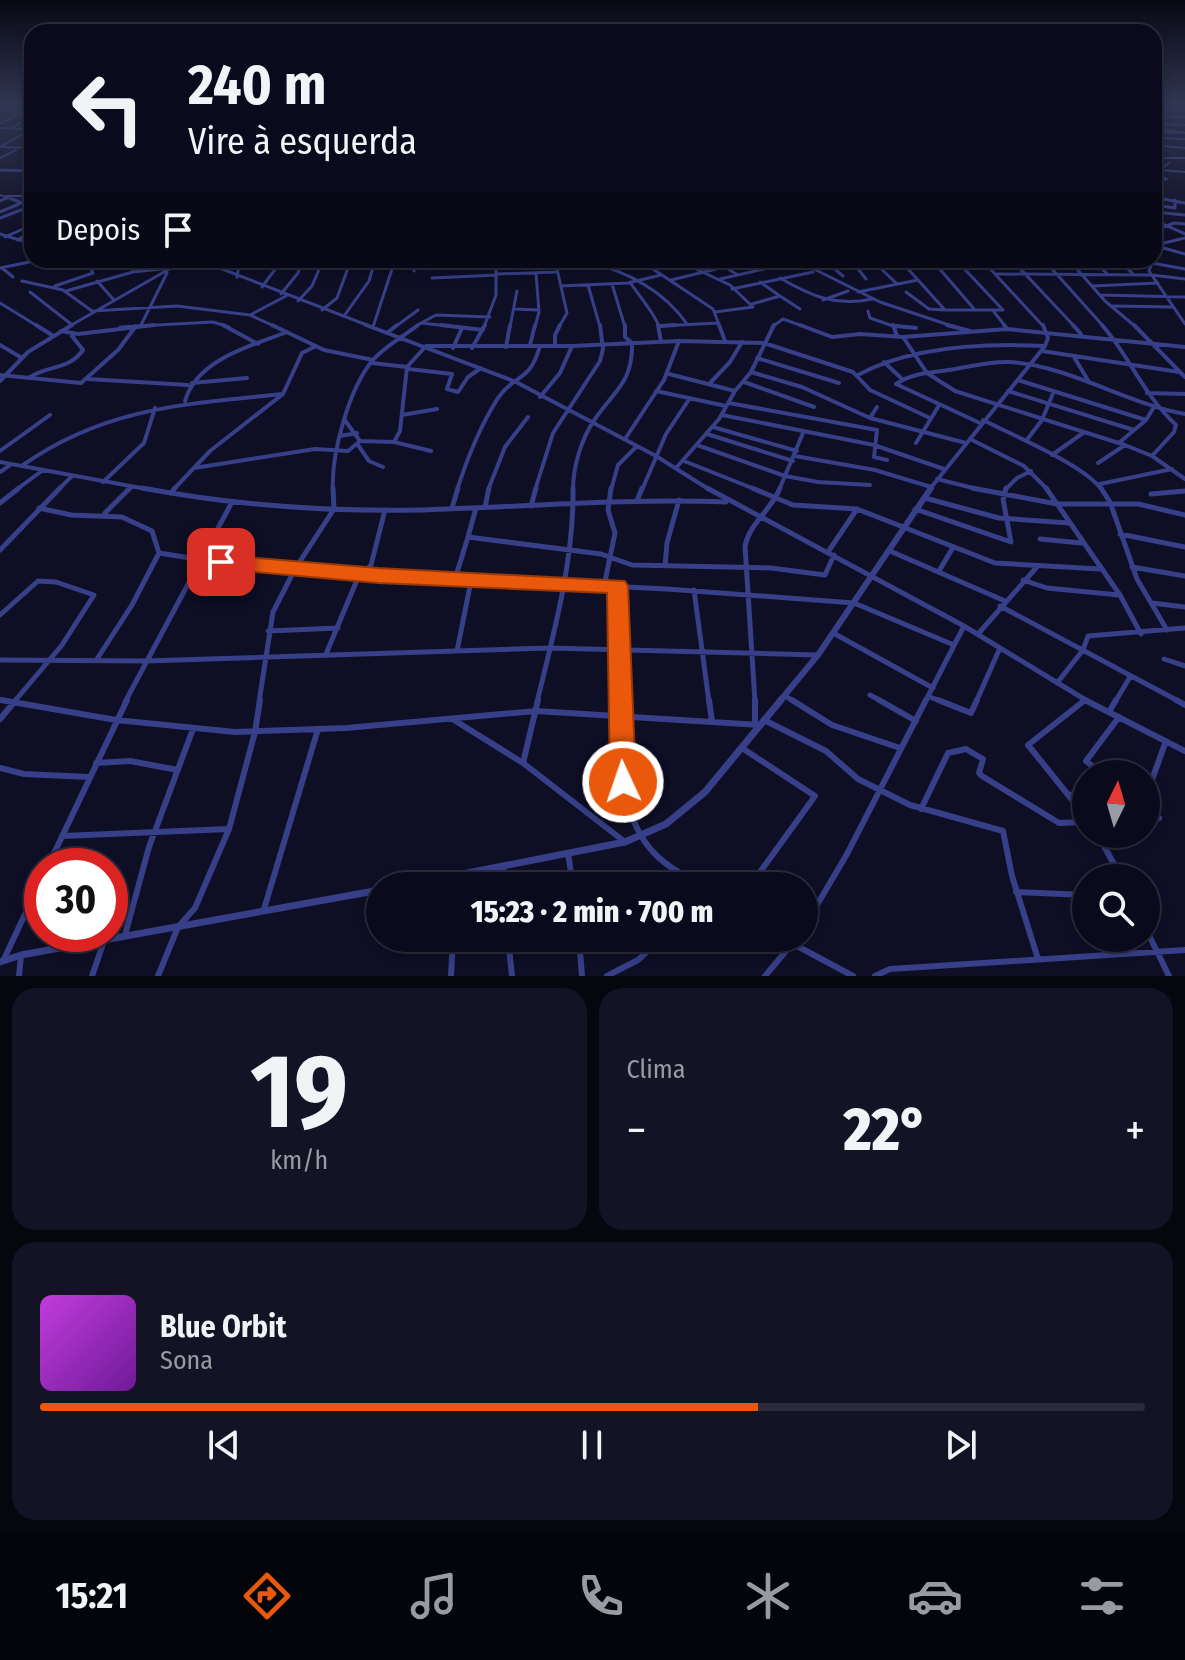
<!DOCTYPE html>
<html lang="pt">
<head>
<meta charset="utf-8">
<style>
  body { margin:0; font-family:"Fira Sans Condensed",sans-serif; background:#131325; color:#f1f3f6; height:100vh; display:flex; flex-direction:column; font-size:30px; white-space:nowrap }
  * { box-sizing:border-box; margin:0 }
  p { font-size:26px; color:#999aa3 }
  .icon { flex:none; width:44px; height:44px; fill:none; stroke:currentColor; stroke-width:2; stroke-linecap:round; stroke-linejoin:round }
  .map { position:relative; height:976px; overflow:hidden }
  .sheet { display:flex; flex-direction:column; gap:12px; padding:12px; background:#06060f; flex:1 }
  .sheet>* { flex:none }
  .banner { position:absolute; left:24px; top:24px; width:1138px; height:244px; border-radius:24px; box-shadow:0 4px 12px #0003,0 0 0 2px #2a2b3b; background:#0a0a1c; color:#f1f3f6; overflow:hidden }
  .needle { width:52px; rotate:5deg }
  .fabs { position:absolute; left:1072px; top:760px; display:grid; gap:16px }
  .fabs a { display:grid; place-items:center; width:88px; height:88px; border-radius:50%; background:#0a0a1c; box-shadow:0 4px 12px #0003,0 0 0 2px #2a2b3b; font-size:40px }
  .speed { position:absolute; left:24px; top:848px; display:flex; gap:16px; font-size:40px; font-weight:700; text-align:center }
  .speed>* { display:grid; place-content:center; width:104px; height:104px; border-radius:50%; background:#0a0a1c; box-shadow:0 4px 12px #0003,0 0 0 2px #2a2b3b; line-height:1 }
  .speed .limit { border:12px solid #d22; background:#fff; color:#111 }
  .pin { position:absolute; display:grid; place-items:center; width:68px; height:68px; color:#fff; margin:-34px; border-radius:16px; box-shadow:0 4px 12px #0006 }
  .me { position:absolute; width:88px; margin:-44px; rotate:357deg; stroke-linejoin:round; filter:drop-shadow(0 0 6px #0008) }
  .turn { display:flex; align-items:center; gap:28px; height:168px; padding:0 32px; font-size:36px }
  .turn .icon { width:104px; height:104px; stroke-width:2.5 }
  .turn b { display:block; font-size:56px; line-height:68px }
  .then { display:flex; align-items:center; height:76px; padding:0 32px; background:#0003; gap:16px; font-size:30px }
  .big { font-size:60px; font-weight:800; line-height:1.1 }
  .sheet .tile { flex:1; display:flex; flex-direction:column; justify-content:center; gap:12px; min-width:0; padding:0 28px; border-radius:24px; background:#131325 }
  .sheet .dial { align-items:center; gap:0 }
  .dial b { font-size:104px; line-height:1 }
  .song { display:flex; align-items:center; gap:24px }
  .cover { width:96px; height:96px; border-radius:12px; background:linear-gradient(135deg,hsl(290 70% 55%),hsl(280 70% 35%)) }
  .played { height:8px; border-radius:4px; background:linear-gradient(90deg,#ea580c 65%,#2a2b3b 65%) }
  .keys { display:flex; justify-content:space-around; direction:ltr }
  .heat { display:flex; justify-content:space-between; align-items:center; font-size:44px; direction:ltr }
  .sheet .tiles { flex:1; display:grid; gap:12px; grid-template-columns:1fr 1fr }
  .tile:last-child { grid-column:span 2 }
  .trip { position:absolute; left:366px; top:872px; width:452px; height:80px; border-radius:40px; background:#0a0a1c; box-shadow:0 4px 12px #0003,0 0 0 2px #2a2b3b; font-weight:800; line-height:80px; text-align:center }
  .dock { display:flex; height:128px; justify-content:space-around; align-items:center; background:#04040b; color:#999aa3 }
  .dock .icon { width:56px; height:56px }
  .dock .selected { color:#ea580c }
  .dock b { font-size:36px; color:#f1f3f6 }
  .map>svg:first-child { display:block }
</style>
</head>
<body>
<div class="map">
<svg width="1185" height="976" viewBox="0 0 1185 976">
  <rect width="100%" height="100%" fill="#0e0e25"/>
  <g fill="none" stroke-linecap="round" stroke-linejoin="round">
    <path stroke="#082644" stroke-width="2" d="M 1154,143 L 1177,156"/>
    <path stroke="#363f87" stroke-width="2" d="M 1160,103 L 1170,107
      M 1154,109 L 1185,110
      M 0,110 L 32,111
      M 1154,116 L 1185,117
      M 0,124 L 22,112
      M 1154,124 L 1185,125
      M 13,127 L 32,116
      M 0,128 L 30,129
      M 1154,128 L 1185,133
      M 1154,132 L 1184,133
      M 1154,138 L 1185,139
      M 1164,146 L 1185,148
      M 0,147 L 32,129
      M 2,147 L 32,148
      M 0,158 L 16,150
      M 1154,158 L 1185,158
      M 1154,165 L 1162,167
      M 1160,170 L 1185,172
      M 1158,171 L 1169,163
      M 1154,174 L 1167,179 L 1154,182
      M 0,195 L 17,201
      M 6,196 L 32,196
      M 1154,198 L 1175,201
      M 0,201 L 8,198"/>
    <path stroke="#363f87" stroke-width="3" d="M 12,199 L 32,207
      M 1163,199 L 1185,203
      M 0,201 L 4,199
      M 1154,205 L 1175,208 L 1175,200
      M 0,212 L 19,204
      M 1154,212 L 1185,215
      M 0,218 L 31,206
      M 1154,220 L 1185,234
      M 1154,231 L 1174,223 L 1185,224
      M 0,234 L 32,244
      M 5,237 L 32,225
      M 17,240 L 32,232
      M 1160,247 L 1185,254
      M 1154,257 L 1164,243 L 1185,238
      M 132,260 L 133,272
      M 199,260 L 372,327
      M 451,260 L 452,268
      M 555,260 L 567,313 L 559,327
      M 582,260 C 624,270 662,288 687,324
      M 629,260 L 650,267 L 713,309 L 720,327
      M 677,260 L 730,285 L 753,307 L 715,312
      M 713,260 L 738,275
      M 796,260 L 880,302 L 955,327
      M 824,260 L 843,276
      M 851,260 L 866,279
      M 872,260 L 896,283
      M 900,260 L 945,310 L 1003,310
      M 932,260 L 975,310
      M 956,260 L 1003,310
      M 1012,260 L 1075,327
      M 1044,260 L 1104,327
      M 1069,260 L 1105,301 L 1136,327
      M 1094,260 L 1108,275
      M 1119,260 L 1134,275
      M 1153,260 L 1149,271 L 1185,324
      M 1152,263 L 1185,269
      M 89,264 L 111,260
      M 904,264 L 935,264
      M 498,266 L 555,264
      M 0,268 L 39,260
      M 2,268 L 13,277
      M 430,269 L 434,260
      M 414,271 L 415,260
      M 497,274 L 556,272
      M 997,274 L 1152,275 L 1185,279
      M 237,277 L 240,260
      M 432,278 L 497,275
      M 780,278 C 811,296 836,307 872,299
      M 720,279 L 803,260
      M 671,280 L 753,260
      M 22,281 L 63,290 L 92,311 L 177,306 L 250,315 L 276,327
      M 97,281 L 114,300
      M 630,282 C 638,295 656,315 659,327
      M 612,284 L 625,327
      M 588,285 L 600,327
      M 55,286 L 93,273 L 86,260
      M 561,286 L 628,283 L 661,275
      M 1093,286 L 1158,283
      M 262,287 L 282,260
      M 732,289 L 813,272
      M 66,291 L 133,272 L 170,268
      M 30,292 L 71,324
      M 858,292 L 918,280
      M 906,292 L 929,309 L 945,310
      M 281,294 L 298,273 L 302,260
      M 1100,295 L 1185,297
      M 780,296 L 800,309
      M 823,300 L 848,291
      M 298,301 L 312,286 L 323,260
      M 0,303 L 39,327
      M 752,304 L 780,296 L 760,282
      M 1113,306 L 1172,307
      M 515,309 L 538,310
      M 322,310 L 337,298 L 351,260
      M 868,311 L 870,318 L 896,327
      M 994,312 L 1006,327
      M 250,315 L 286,296
      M 344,316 L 369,281 L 375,260
      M 423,322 L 436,315 L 490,317
      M 141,325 L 167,273
      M 660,326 L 718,323
      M 896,326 L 908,327
      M 68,327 L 185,260
      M 120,327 L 213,322 L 229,327
      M 373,327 L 395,260
      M 395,327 L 418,310
      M 415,327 L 421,323 L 458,327
      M 484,327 L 496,295 L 496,260
      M 510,327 L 517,291
      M 535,327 L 539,312 L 536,273
      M 772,327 L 783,319 L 805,327"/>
    <path stroke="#363f87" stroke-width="4" d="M 36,325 L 52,335
      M 223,325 L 258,344
      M 272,325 L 324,350 L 373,360
      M 366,325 L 516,382 L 656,456 L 710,490
      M 441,325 L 483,330
      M 658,325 L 661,342
      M 719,325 L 725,341
      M 800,325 L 832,337 L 860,334 L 903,337 L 1007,329 L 1185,347
      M 893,325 L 897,336
      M 947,325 L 970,331
      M 1004,325 L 1007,329
      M 1073,325 L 1081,334
      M 1102,325 C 1130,357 1142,393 1176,425 L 1174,432 L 1152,456
      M 1134,325 L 1185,377
      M 660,326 L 675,325
      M 896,326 L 916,328
      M 61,331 L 78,334 L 154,325
      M 387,333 L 397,325
      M 903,337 L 927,373 L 955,391 L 1125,445 L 1152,456 L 1185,479
      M 0,345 L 22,358
      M 530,345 L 535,325
      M 555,346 L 555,335 L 560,325
      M 506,347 L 510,325
      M 453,348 L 462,328
      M 472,348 L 485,325
      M 1042,351 L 1179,372
      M 1074,357 L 1089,382
      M 757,358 L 839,383
      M 884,362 L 902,379
      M 372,363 L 407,367
      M 409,369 L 452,374 L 447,389 L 458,392 L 468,377 L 481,368
      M 751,372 L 802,387 L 870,418 L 966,443
      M 669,374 L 735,391
      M 0,375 L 81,383 L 118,350 L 136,326
      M 858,375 C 912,346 985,343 1045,346
      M 30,377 C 49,365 69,370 83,350 L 72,336
      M 88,379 L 188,385
      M 1018,380 L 1146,420
      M 0,381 L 28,352 L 72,325
      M 744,382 L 814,407
      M 192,383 L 247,378
      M 710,383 L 730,362 L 742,342
      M 656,391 L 726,406
      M 1008,391 L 1134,430
      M 1147,393 L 1185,394
      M 540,397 L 560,373 L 572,346
      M 185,401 C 197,359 251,346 287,332
      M 729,403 L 877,430 L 874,457 L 887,460
      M 402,415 L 437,409
      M 722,415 L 874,445 L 944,469
      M 870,418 L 877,407
      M 983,420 C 1012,435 1085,465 1102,490
      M 980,423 L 896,384 C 912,373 930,373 949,370 C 969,367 989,361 1009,362 C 1070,366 1125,403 1185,414
      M 713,427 L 797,451
      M 707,434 L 793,461
      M 340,436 L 357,433
      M 625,439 L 664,380 L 679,341
      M 970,439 L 1024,466 L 1048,490
      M 360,441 L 394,442 L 431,451
      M 1026,441 L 1042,420 L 1054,391
      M 394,442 L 400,431 L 407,367 L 426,346 L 572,346 L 679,341 L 764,343 L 853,372 L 870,390 L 930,418
      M 1120,442 L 1146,420 L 1154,407
      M 916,443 L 938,407
      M 358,445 L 369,461 L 383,467
      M 697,445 L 785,476 L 818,482 L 870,485
      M 0,451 L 50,415
      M 1052,455 L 1083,433
      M 795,456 L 875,470 L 931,487
      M 684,461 L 757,490
      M 0,462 L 152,490
      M 1098,463 L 1125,445
      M 23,465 C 106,407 186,404 283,394
      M 194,468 L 315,449 L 348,451 L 360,441 L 344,419
      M 676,468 L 719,419 L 735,391 L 751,372 L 774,325
      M 0,472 L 10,465
      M 937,479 L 981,490
      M 103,482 L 144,443 L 155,408
      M 1100,484 L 1172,469
      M 16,490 L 43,470
      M 58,490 L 72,476
      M 128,490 L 132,487
      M 173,490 L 210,451 L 283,394 L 302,353 L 316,346
      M 333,490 C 331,454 349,388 373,360 C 384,347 404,336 418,325
      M 457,490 C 467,459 480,426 498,398 C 516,372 529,384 540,346
      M 488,490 L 505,447 L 528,417
      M 535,490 L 553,433 L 600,361 L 603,349 L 600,325
      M 573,490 C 573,467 581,439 595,419 C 615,390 633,382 632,343 L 625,337 L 625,325
      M 611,490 L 618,465 L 637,446
      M 642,490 L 666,434 L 690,398
      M 779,490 L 803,433
      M 1005,490 L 1017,478 L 1031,471"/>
    <path stroke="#363f87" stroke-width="5" d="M 142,488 C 233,505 328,512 421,510 C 523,507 624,498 726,502
      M 707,488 L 964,626 L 1089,702
      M 752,488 L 793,505 L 857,509 L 995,563 L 1100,569
      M 972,488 L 1057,504 L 1138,504 L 1185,515
      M 1046,488 L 1120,595 L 1141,634
      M 1101,488 L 1110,502 L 1137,579 L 1167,630
      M 171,493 L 175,488
      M 1151,494 L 1185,491
      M 925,498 L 999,518 L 1069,523
      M 637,501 L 642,488
      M 0,503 L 19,488
      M 531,506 L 536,488
      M 485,507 L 489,488
      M 39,508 L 71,515 L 122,517 L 152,531 L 159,553 L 203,560 L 378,575 L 667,589 L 854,603 L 954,645
      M 452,508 L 458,488
      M 476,508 L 468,537 L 601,554 L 632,565 L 771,568 L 825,575 L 834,555
      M 915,509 L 1011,542 L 1003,499 L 1006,488
      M 105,513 L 130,488
      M 1120,534 L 1185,547
      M 1040,539 L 1081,543
      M 0,550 L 60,488
      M 890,551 L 1005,601
      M 828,552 L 857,509
      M 665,566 L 667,543 L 679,500
      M 1132,567 L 1185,576
      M 939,571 L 952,549
      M 455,579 L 468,537
      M 1023,580 L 1047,588 L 1119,595
      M 604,586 L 615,533 L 608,510 L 611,488
      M 617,586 L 618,702
      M 694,590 L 709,702
      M 1152,603 L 1185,607
      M 1000,606 L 1180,702
      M 0,615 L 38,581 L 56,582 L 94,595 L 62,645 L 14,702
      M 268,631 L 338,628
      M 835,634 L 933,688
      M 978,634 L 1036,568
      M 457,651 L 471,581
      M 326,654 L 357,580 L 371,565 L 385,510
      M 97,659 L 132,605 L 159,553
      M 1164,659 L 1185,666
      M 0,660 L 147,661 L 549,648 L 817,655
      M 1057,683 L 1083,650 L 1088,636 L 1185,628
      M 870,695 L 883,702
      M 785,696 L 795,702
      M 930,697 L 943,702
      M 0,700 L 13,702
      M 125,702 L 232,502
      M 259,702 L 273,612 L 295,569 L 334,509 L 333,488
      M 537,702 C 554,632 574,561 573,488
      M 755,702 L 745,546 C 750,522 771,511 780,488
      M 925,702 L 964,626
      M 976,702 L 1000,648
      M 1082,702 L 1085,700
      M 1115,702 L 1130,677"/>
    <path stroke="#363f87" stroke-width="6" d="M 1,700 L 116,720 L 235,732 L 346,728 L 536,711 L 760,725
      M 618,700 C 619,750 618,818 656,855 C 669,868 687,877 703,886
      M 709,700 L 712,721
      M 755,700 L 755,724
      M 792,700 L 832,725 L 900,748
      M 879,700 L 916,721
      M 938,700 L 971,713 L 977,700
      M 1085,700 L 1185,751
      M 1085,700 L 1028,745 L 1086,817
      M 1176,700 L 1185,705
      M 1109,712 L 1116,700
      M 0,719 L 16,700
      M 454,720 L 523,763 L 625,842
      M 764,720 L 826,751 L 858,779 L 910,805 L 1003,831 L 1012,876 L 1038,959
      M 742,748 L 815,796 L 750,886
      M 96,763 L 130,761 L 178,770
      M 523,763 L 538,700
      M 0,768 L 24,774 L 89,777
      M 1102,774 L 1086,761 L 1119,717
      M 1070,795 L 1086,792
      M 1146,796 L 1166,741
      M 921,809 L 948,753 L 966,749 L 983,759 L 979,773 L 982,776 L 1059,823 L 1086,822
      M 1146,811 L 1159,818
      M 1097,834 L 1122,878
      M 62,836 L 229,829
      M 568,853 L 573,886
      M 48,866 L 127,700
      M 503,867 L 504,886
      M 458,886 L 459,875
      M 1016,892 L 1086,895
      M 264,909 L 318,729
      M 804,927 L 847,854 L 926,700
      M 1146,929 L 1169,976
      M 125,935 L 149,847 L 193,729
      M 508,938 L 512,976
      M 579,938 L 582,976
      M 782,938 L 853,976
      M 4,959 L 42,878
      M 19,976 L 21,955
      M 92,976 L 104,941
      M 158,976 L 178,927 L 195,908 L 229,829 L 255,732 L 260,700
      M 451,976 L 453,938
      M 607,976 L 638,960 L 662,938
      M 765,976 L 797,938
      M 875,976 L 890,969 L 1185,950"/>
    <path stroke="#363f87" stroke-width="3" d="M 0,170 L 32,171
      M 982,260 L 1044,327"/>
    <path stroke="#363f87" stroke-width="4" d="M 929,490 L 1045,346 L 1048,338 L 1043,325"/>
    <path stroke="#363f87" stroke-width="6" d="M 779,702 L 818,655 L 931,488"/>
    <path stroke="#363f87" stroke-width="7" d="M 401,886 L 625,842 L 666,824 L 705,792 L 781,700
      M 0,962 L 21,955 L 380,890"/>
  </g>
  <linearGradient id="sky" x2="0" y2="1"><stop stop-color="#080814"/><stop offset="0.43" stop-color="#303651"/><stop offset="1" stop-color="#303651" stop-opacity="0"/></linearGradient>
  <rect width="1185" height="240" fill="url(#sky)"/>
  <path fill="#ea580c" stroke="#983908" stroke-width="2" d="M 221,555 L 378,568 L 625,581 L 628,586 L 636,782 L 632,790 L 623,794 L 614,790 L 610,782 L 607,593 L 378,583 L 221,569 L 213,567 L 211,562 L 213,557 Z"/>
</svg>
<div class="fabs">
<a><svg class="needle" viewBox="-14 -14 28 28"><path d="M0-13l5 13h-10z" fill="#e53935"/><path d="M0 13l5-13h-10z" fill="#999aa3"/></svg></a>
<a><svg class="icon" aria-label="search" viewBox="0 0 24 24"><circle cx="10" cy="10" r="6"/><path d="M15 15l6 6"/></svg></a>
</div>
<div class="speed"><div class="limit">30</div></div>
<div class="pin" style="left:221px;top:562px;background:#d93025"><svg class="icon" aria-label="arrive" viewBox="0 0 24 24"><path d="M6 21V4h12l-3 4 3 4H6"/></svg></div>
<svg class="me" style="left:623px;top:782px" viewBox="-20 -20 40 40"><circle r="17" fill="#ea580c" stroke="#fff" stroke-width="3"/><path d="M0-11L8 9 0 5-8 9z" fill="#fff"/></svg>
<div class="trip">15:23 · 2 min · 700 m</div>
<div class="banner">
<div class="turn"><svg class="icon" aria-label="left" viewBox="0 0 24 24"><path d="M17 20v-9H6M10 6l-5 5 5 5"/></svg><div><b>240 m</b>Vire à esquerda</div></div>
<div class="then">Depois<svg class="icon" aria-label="arrive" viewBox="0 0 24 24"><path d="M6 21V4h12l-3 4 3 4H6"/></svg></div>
</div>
</div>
<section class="sheet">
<div class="tiles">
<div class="tile dial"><b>19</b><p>km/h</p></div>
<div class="tile"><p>Clima</p>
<div class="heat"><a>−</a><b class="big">22°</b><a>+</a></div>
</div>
<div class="tile">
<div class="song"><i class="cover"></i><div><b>Blue Orbit</b><p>Sona</p></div></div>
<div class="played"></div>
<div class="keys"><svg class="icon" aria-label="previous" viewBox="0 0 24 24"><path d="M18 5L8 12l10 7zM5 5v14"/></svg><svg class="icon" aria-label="pause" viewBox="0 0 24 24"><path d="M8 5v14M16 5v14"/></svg><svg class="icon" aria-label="next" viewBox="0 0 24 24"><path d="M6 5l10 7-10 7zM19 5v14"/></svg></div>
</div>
</div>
</section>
<nav class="dock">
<b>15:21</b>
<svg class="icon selected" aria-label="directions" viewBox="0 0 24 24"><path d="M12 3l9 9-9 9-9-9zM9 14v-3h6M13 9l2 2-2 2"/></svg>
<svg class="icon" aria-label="music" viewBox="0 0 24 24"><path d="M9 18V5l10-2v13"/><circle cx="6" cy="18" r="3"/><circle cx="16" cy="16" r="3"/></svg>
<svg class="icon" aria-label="phone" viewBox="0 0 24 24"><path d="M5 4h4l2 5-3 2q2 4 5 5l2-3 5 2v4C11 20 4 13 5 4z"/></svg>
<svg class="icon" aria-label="climate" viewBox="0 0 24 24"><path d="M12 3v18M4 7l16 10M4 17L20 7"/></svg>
<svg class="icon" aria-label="car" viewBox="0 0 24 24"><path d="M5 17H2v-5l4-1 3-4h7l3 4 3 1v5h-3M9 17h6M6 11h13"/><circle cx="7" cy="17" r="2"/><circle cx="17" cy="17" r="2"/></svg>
<svg class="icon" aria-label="filters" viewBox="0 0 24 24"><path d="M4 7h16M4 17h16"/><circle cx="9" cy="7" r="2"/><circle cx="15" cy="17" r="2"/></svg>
</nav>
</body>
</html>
